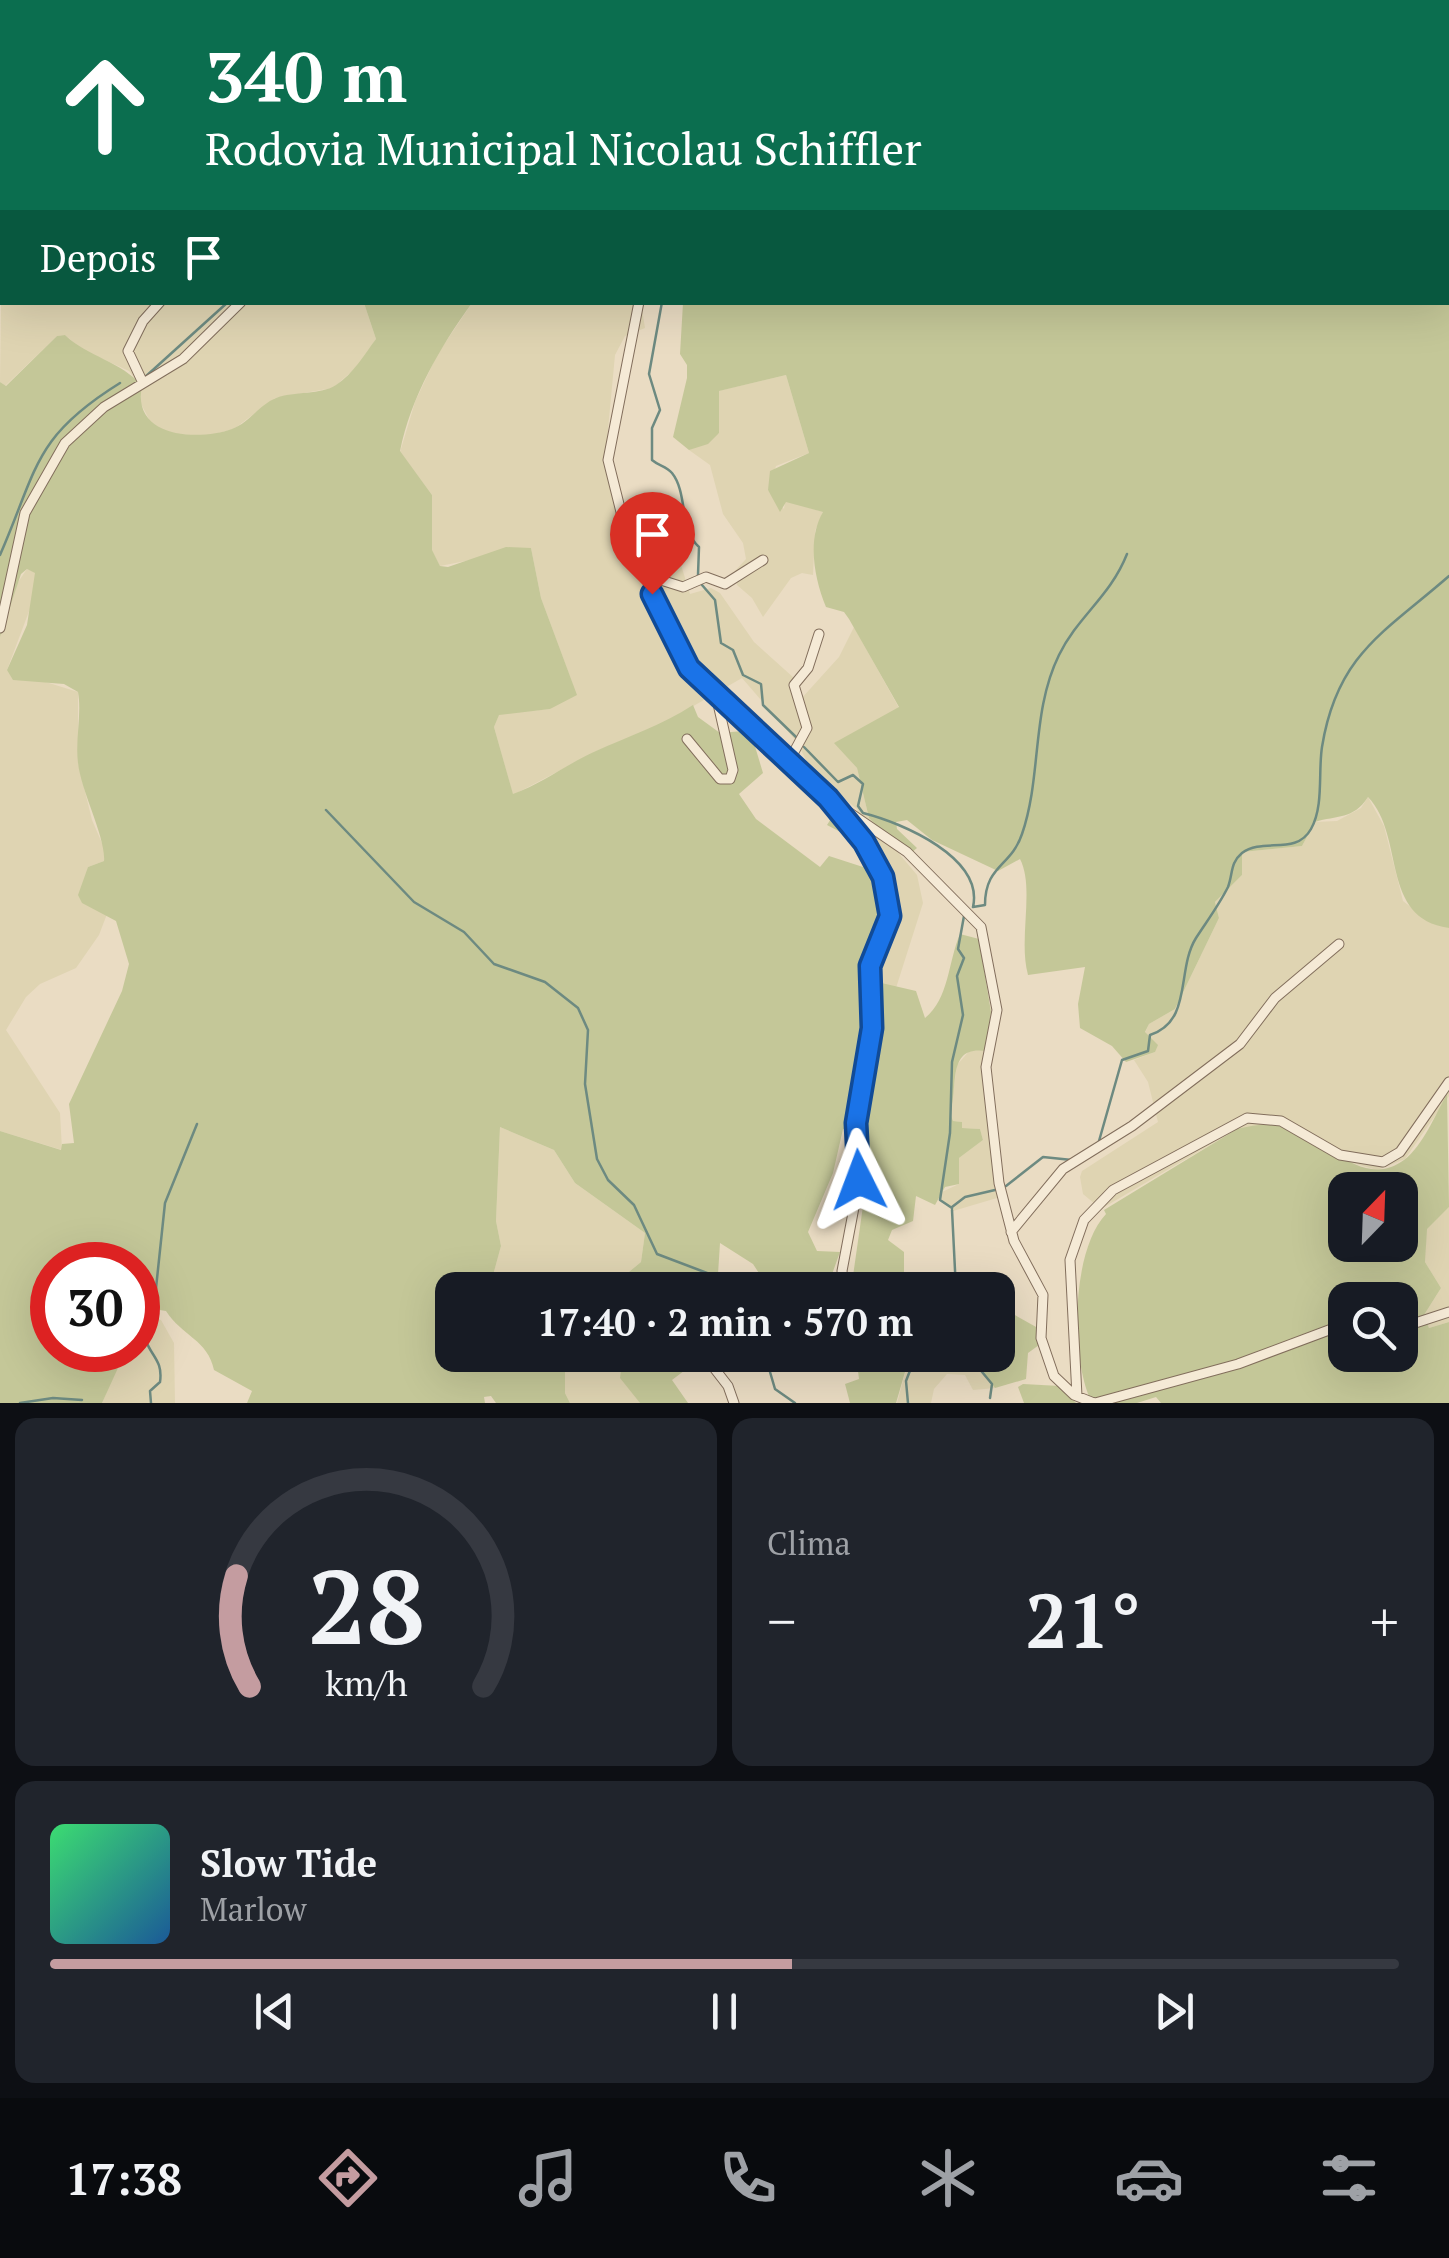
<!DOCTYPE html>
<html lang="pt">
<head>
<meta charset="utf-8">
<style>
  body { margin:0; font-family:"PT Serif",serif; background:#20242c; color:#f1f3f6; height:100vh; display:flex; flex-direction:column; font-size:38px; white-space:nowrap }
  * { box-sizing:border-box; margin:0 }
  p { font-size:32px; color:#9ea1a6 }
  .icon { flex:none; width:55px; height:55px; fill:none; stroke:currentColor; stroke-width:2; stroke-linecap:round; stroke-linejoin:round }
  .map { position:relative; height:1403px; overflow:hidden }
  .sheet { display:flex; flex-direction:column; gap:15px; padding:15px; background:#0d0f14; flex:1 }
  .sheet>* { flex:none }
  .guide { position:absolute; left:0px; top:0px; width:1450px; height:305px; box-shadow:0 10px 40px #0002; background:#0b6e4f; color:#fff; overflow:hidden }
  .needle { width:65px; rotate:23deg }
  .fabs { position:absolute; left:1328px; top:1172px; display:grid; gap:20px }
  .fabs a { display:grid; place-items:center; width:90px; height:90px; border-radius:20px; background:#171b24; box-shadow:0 10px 40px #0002; font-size:50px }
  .speed { position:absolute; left:30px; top:1242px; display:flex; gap:20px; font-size:50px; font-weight:700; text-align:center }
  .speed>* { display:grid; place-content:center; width:130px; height:130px; border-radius:50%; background:#171b24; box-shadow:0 10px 40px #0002; line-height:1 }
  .speed .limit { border:15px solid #d22; background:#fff; color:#111 }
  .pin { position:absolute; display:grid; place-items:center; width:85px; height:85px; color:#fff; margin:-102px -42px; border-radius:50% 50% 50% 0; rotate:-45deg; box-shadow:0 0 10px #0007 }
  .pin .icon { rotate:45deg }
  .me { position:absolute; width:110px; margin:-55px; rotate:357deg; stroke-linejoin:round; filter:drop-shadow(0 0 8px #0008) }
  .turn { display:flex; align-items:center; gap:35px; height:210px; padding:0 40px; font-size:45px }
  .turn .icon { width:130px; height:130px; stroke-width:2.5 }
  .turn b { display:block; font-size:70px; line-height:85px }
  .then { display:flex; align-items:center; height:95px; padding:0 40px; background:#0003; gap:20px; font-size:38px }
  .big { font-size:75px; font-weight:800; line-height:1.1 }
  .sheet .tile { flex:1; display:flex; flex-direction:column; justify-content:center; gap:15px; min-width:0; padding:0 35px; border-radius:20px; background:#20242c }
  .sheet .dial { align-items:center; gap:0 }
  .dial svg { height:260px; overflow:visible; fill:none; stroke:#363941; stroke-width:7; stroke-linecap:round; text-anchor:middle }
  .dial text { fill:#f1f3f6; stroke:none }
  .song { display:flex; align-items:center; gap:30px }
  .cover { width:120px; height:120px; border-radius:15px; background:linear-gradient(135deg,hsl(140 70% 55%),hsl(210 70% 35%)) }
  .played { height:10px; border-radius:5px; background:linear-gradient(90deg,#c49ca0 55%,#363941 55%) }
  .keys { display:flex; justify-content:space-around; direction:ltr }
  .heat { display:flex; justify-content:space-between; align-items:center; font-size:55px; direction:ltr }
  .sheet .tiles { flex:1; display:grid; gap:15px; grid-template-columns:1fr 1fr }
  .tile:last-child { grid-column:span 2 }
  .trip { position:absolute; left:435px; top:1272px; width:580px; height:100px; border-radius:20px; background:#171b24; box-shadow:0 10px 40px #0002; font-weight:800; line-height:100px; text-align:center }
  .menu { display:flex; height:160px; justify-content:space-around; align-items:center; background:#090b0e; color:#9ea1a6 }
  .menu .icon { width:70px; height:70px }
  .menu .on { color:#c49ca0 }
  .menu b { font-size:45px; color:#f1f3f6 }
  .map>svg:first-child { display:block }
</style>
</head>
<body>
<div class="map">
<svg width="1449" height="1403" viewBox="0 0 1449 1403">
  <rect width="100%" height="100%" fill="#eadcc3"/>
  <path fill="#dfd4b2" d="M 0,0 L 194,0 L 195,2 L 2,2 L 0,73 Z
    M 2,232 L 2,302 L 364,303 L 376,339 L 361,363 L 333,388 L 275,398 L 234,429 L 211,435 L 186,436 L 162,430 L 150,421 L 141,404 L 141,386 L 129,371 L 83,350 L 65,335 L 57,336 L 5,386 L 0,382 Z
    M 472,303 L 641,303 L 645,328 L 625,336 L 615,355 L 605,461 L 630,552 L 676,549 L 690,594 L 711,588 L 720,593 L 754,642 L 794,678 L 801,699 L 839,657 L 854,627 L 899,708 L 835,743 L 857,768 L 869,818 L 917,875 L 923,903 L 896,988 L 873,981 L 873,969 L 891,922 L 849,819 L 858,810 L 812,772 L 797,742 L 742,678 L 664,723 L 597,751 L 513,795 L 494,727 L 499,714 L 550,709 L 573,685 L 541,598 L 531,548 L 440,566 L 432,551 L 432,495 L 400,452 L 415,402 L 437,355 Z
    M 786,375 L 809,453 L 776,466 L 768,490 L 784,509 L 785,502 L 790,502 L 823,512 L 815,531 L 813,575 L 802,573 L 791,578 L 763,617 L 752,598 L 737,585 L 735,571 L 746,559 L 743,543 L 723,514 L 710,465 L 689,450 L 719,433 L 718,391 Z
    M 27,569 L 36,572 L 34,598 L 7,670 L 78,692 L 78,763 L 92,820 L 105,850 L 104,861 L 88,867 L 83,903 L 107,914 L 99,935 L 76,968 L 40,984 L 26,997 L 6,1030 L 60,1113 L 62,1150 L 0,1131 L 0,637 L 14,588 Z
    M 1368,797 L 1384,826 L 1403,901 L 1425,918 L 1449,928 L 1449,1096 L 1405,1159 L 1377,1170 L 1237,1129 L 1101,1209 L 1083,1194 L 1080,1177 L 1082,1171 L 1158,1122 L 1148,1082 L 1134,1060 L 1155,1052 L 1145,1033 L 1149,1024 L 1175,1009 L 1219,918 L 1215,902 L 1242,875 L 1242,852 L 1302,846 L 1315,822 L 1337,821 L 1361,808 Z
    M 971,1049 L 986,1051 L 1000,1191 L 997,1198 L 953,1211 L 941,1201 L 942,1192 L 959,1184 L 959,1158 L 983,1140 L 980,1129 L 962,1128 L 962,1122 L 953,1121 L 950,1113 L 957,1065 Z
    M 500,1127 L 554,1150 L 575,1183 L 645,1233 L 641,1262 L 618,1281 L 615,1290 L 489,1290 L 501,1246 L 496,1221 Z
    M 1449,1207 L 1449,1322 L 1429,1328 L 1424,1315 L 1441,1288 L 1425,1262 L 1426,1229 Z
    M 141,1313 L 161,1320 L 174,1343 L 175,1403 L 102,1403 L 124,1350 L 138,1350 L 138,1315 Z
    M 565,1355 L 623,1355 L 621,1366 L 640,1403 L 570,1403 L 565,1393 Z
    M 910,1355 L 970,1355 L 995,1388 L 973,1390 L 965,1375 L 947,1374 L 934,1389 L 931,1403 L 897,1403 Z"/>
  <path fill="#c4c798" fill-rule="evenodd" d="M 858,0 L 1449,0 L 1449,928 C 1379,918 1406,837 1368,797 C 1353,820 1337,815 1315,822 L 1302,846 L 1242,852 L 1242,875 L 1215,902 L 1219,918 L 1175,1009 L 1149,1024 L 1145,1032 L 1158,1045 L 1155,1052 L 1126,1062 L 1112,1046 L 1080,1028 L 1078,1004 L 1085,967 L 1028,975 C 1018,939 1035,888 1020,859 L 998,871 L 932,840 L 907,820 L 896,822 L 897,829 L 917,848 L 906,857 L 869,818 L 857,768 L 834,743 L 899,707 L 849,619 L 844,612 L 826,607 C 814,578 807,539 823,512 L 786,502 L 780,512 L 768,490 L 770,471 L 809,453 L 786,375 L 719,391 L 719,433 L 708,444 L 689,450 L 673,437 L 687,378 L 687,365 L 680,354 L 683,303 L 1448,302 L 1448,2 Z
    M 364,303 L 472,303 C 440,347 411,397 400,451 L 432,495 L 432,550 L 440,566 L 448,567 L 506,547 L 531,548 L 541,598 L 577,695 L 550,709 L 499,715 L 494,727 L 513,794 C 543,783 567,764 596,751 C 627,737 662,725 693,705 L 698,717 L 720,733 L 743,731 L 754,743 L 763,773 L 739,794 L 756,819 L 820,867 L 829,856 L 863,867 L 848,836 L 827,825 L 834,814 C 856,821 891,872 891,896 C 891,924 872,952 873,981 L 916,991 L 925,1018 C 949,999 948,962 960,934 L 979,939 L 991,1012 L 986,1051 C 946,1045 959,1086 950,1113 L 953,1121 L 962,1122 L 962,1128 L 980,1129 L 983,1140 L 959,1158 L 959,1184 L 945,1187 L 935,1205 L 916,1196 L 913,1221 L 892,1230 L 888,1240 L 904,1252 L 904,1280 L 895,1290 L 770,1290 L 753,1264 L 720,1243 L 717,1290 L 615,1290 L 618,1281 L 641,1262 L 645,1233 L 575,1183 L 554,1150 L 500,1127 L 496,1221 L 501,1246 L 489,1290 L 452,1290 L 452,1355 L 565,1355 L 565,1393 L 570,1403 L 496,1403 L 491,1396 L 484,1397 L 485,1403 L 247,1403 L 252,1391 L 214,1370 C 208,1340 182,1336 166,1311 L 147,1308 L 138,1315 L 138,1265 L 52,1265 L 52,1350 L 124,1350 L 123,1357 L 102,1403 L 0,1403 L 0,1131 L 61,1150 L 62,1144 L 74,1143 L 69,1104 L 122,991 L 129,964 L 116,921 L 82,903 L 78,895 L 88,867 L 104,861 C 106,838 81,791 78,763 C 75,739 82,714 78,692 L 64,684 L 13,680 L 7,670 L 27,625 L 35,573 L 27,569 L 21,574 L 0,637 L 0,382 L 6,386 L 57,336 L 65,335 C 88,357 121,361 142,386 C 131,438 199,441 232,429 C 249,423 259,405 276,398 C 294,391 321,395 336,385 C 353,374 364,355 376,339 ZM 843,1129 L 859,1132 L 864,1199 L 853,1276 L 836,1283 L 831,1277 L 840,1252 L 817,1251 L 808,1232 L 833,1173 Z
    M 1447,1094 L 1449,1207 L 1427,1229 L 1425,1262 L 1441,1288 L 1424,1315 L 1429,1328 L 1449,1322 L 1449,1403 L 1161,1403 L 1156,1397 L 1137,1403 L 1092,1403 C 1070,1359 1071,1251 1106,1214 L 1104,1210 L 1237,1129 C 1255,1125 1273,1122 1291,1128 C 1328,1140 1363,1190 1404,1160 C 1423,1146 1436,1113 1447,1094 ZM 1345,1190 L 1400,1190 L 1400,1245 L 1345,1245 ZM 1345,1300 L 1400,1300 L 1400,1355 L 1345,1355 Z
    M 992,1285 L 1007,1295 L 1013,1314 L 1045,1332 L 1039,1345 L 1028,1353 L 1026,1379 L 995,1388 L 970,1355 L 998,1355 L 998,1290 L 981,1290 Z
    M 623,1355 L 705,1355 L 672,1380 L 688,1403 L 640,1403 L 620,1378 Z
    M 856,1355 L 910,1355 L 896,1403 L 850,1403 L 845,1384 L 859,1379 Z
    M 1023,1384 L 1060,1386 L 1076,1403 L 1024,1403 L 1018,1387 Z"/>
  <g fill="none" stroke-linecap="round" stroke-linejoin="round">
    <path stroke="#6d8a81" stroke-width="2.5" d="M 326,0 L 330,2
      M 656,0 L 658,2
      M 242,2 L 246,0
      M 357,2 L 361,0
      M 1443,2 L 1445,0
      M 0,205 L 2,204
      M 662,302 L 649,374 L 660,410 L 652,428 L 652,460 C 659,466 666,466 672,473 C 688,493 679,529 699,547 L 698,575
      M 144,378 L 228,302
      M 0,555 C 38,468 33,437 120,383
      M 702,585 L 715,600 L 721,643 L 733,650 L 743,675 L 761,684 L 763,705 L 796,737
      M 804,747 L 838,782 L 853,775 L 863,784 L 858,806 L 863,813 C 903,823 984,858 973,907
      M 326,810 L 414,902 L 464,932 L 494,964 L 545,982 L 578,1008 L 588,1030 L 585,1084 L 597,1159 L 608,1180 L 634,1205 L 657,1254 L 707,1273 L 713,1290
      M 973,907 L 985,905 C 985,865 1011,867 1022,834 C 1042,776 1031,712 1059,655 C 1078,616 1110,597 1127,554
      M 1099,1141 L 1122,1060 L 1148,1051 L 1150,1035 C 1193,1021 1176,970 1196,938 C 1207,921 1219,905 1228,887 C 1233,874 1230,863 1242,853 C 1263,837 1296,856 1311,829 C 1324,806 1318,772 1322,747 C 1337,654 1385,632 1449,576
      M 1006,1186 L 1043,1157 L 1072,1160
      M 952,1207 L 965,1197 L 995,1190
      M 952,1208 L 940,1200 L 950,1133 L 952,1062 L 963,1015 L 957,976 L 964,958 L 958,949 L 964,916
      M 952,1210 L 956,1290
      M 947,1290 L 954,1275
      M 765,1355 L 775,1389 L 795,1403
      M 968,1355 L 992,1384 L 990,1398
      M 20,1403 L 53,1398 L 82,1400
      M 151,1403 L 150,1391 L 160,1382 C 163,1361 152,1357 146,1341 L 152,1326 L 165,1203 L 197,1124
      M 908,1403 L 906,1381 L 916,1355"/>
    <g stroke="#826e5c" stroke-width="11">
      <path id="minor" d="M 193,0 L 194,2
        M 599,0 L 601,2
        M 803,0 L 813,2
        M 422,2 L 422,0
        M 1448,42 L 1449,40
        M 0,124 L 2,123
        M 639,302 L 608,460 L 630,548 L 697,677 L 828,798 L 907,852 L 981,927 L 997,1010 L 986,1067 L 999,1183 L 1014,1241 L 1043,1295 L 1041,1338 L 1054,1376 L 1074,1395 L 1094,1403
        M 143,383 L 128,351 L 143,321 L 160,302
        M 636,553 L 664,581 L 683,587 L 706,577 L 725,584 L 763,560
        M 0,628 L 25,513 L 65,443 L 104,407 L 183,359 L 241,302
        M 687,739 L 720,779 L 730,779 L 733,770 L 716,695
        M 788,763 L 807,728 L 794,685 L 808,668 L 819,634
        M 836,808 L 874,859 L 891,903 L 890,916 L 870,966 L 871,1028 L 856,1123 L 859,1181 L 842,1271 L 845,1290
        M 1011,1232 L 1063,1169 L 1132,1126 L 1240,1044 L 1275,998 L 1339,944
        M 1400,1328 L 1449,1312
        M 704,1355 L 728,1386 L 734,1403
        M 818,1355 L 838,1363 L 850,1355
        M 1077,1396 L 1070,1260 L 1084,1220 L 1113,1190 L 1247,1118 L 1281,1121 L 1340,1155 L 1383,1162 L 1400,1152 L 1449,1082
        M 1095,1403 L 1238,1364 L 1345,1324"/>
    </g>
    <use href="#minor" stroke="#f5ead6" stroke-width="9"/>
  </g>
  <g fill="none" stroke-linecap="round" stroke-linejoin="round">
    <g stroke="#114b97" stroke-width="25">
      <path id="route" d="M 652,594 L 689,668 L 828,798 L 864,842 L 883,877 L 890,916 L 870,966 L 872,1028 L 856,1123 L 859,1180"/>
    </g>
    <use href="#route" stroke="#1a73e8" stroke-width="18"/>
  </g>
</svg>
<div class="fabs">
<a><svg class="needle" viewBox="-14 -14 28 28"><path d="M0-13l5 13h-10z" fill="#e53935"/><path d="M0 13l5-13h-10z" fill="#9ea1a6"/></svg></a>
<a><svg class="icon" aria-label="search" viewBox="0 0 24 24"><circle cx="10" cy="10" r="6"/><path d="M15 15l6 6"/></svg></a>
</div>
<div class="speed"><div class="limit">30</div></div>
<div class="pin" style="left:652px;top:594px;background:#d93025"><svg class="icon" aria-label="arrive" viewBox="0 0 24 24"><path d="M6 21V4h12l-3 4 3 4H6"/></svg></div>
<svg class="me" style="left:859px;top:1180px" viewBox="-20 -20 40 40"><path d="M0-17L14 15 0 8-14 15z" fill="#1a73e8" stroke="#fff" stroke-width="4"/></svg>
<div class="trip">17:40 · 2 min · 570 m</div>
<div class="guide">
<div class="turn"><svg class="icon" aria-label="ahead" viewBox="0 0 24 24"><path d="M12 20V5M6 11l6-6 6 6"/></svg><div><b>340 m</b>Rodovia Municipal Nicolau Schiffler</div></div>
<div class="then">Depois<svg class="icon" aria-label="arrive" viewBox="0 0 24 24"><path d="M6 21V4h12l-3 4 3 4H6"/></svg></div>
</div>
</div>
<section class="sheet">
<div class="tiles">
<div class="tile dial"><svg viewBox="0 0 100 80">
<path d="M14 69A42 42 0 1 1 86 69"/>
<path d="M14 69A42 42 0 0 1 10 35" stroke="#c49ca0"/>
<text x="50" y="56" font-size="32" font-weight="700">28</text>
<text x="50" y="72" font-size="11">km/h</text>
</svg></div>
<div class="tile"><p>Clima</p>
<div class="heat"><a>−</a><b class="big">21°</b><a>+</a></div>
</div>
<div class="tile">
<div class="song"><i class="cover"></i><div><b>Slow Tide</b><p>Marlow</p></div></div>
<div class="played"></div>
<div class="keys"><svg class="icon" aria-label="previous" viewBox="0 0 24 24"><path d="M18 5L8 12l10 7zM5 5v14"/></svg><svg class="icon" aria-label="pause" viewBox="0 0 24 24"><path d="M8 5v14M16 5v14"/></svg><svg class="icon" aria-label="next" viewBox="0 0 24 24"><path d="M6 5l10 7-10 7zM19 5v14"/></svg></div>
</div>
</div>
</section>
<nav class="menu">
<b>17:38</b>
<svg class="icon on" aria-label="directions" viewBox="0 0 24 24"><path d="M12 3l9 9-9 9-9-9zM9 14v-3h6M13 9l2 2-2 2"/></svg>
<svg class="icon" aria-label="music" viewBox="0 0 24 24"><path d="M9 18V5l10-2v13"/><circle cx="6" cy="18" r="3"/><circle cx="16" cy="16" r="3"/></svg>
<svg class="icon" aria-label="phone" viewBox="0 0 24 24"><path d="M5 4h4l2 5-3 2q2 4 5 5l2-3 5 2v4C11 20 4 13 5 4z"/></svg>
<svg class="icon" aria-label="climate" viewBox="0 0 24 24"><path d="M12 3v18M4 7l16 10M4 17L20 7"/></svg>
<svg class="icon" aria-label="car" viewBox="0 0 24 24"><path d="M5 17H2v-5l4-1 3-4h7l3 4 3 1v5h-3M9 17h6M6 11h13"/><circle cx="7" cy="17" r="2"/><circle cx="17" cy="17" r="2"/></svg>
<svg class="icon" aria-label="filters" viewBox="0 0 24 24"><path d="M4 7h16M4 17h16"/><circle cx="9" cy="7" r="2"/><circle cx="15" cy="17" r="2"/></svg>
</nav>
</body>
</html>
